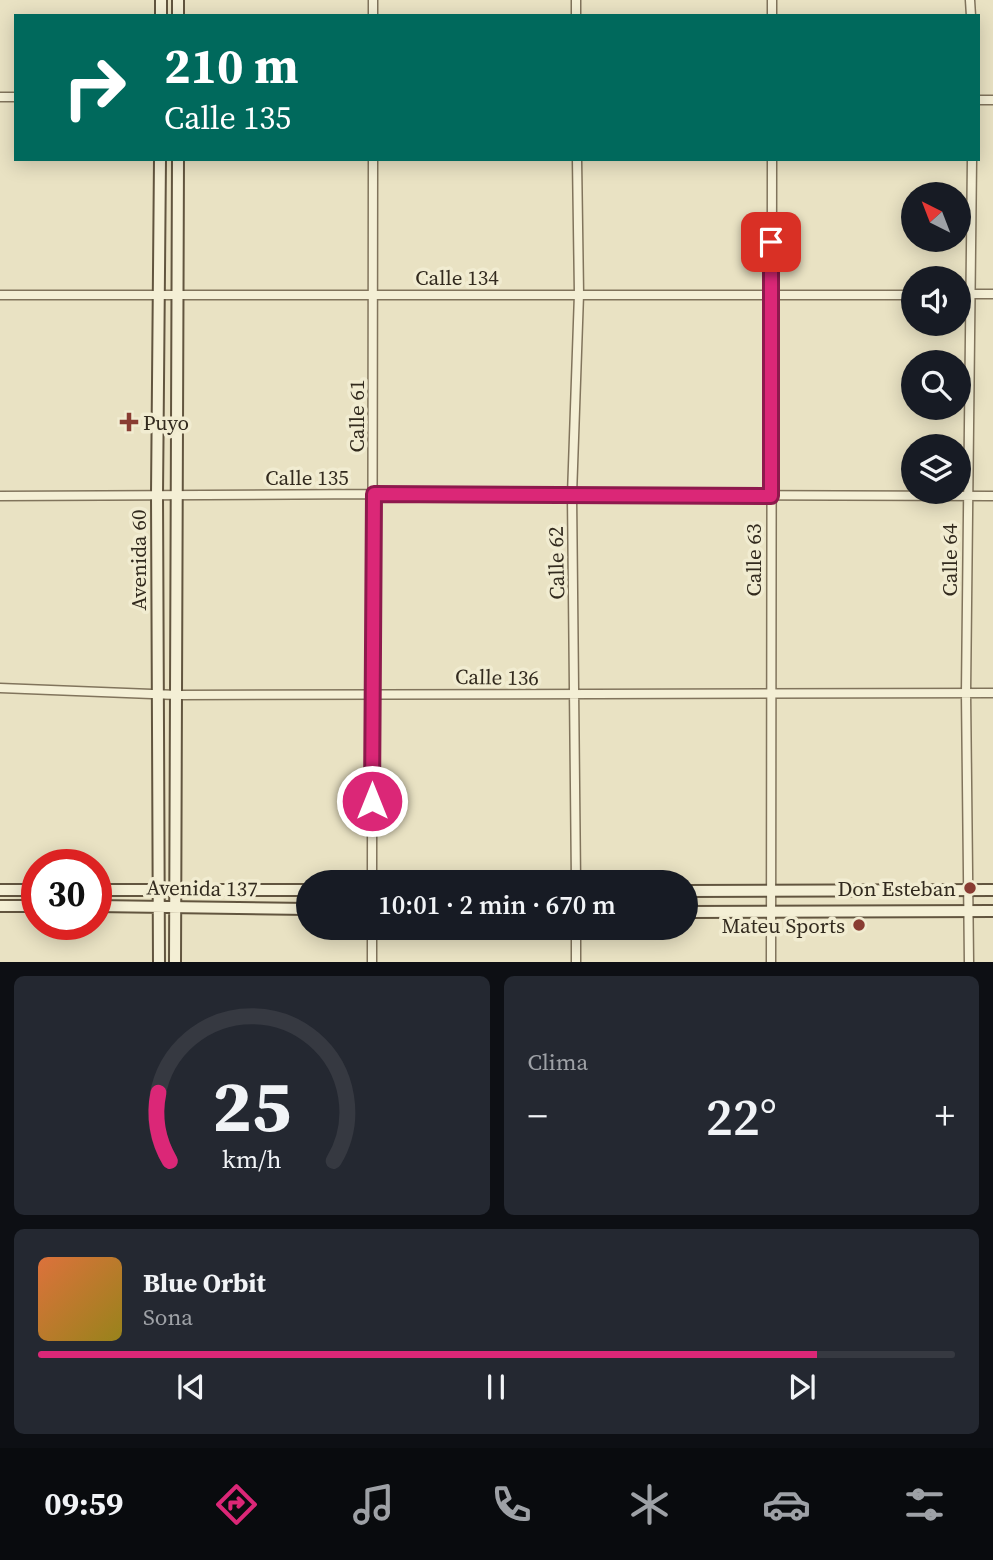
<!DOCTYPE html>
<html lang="es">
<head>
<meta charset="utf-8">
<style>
  body { margin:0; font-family:"Source Serif 4",serif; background:#242831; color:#f1f3f6; height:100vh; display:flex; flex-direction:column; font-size:26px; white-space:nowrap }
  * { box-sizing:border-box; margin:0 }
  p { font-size:23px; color:#9ea1a6 }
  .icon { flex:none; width:38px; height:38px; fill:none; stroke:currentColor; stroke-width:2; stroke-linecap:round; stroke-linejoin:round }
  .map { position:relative; height:962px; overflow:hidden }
  .details { display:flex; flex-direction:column; gap:14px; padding:14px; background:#0d0f14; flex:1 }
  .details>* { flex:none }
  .banner { position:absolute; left:14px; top:14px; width:966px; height:147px; border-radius:0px; box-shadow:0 4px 18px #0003; background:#00695c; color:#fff; overflow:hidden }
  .needle { width:46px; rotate:318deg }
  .controls { position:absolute; left:901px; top:182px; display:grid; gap:14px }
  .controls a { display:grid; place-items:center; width:70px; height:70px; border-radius:50%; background:#171b24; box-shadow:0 4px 18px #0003; font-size:35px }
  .speed { position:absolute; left:21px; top:849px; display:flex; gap:14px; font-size:35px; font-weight:700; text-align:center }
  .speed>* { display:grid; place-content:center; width:91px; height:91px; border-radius:50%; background:#171b24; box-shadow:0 4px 18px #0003; line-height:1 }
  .speed .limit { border:10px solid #d22; background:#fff; color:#111 }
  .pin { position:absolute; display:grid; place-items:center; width:60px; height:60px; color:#fff; margin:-30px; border-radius:14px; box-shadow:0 4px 10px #0006 }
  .me { position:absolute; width:77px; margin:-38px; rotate:0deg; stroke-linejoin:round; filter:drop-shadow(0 0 5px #0008) }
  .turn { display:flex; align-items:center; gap:24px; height:147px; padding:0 35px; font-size:32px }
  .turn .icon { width:91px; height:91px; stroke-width:2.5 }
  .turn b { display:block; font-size:49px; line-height:60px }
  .big { font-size:52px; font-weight:600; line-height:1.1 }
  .details .tile { flex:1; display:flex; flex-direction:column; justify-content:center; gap:10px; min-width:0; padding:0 24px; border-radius:10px; background:#242831 }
  .details .dial { align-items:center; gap:0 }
  .dial svg { height:182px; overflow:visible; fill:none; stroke:#363941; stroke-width:7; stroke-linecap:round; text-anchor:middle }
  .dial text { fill:#f1f3f6; stroke:none }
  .song { display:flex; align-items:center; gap:21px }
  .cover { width:84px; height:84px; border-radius:10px; background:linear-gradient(135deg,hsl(20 70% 55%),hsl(50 70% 35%)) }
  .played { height:7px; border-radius:4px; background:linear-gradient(90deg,#db2777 85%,#363941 85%) }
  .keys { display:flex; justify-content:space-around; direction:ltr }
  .heat { display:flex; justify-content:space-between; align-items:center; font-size:38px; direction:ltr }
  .details .tiles { flex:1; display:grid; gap:14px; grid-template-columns:1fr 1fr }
  .tile:last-child { grid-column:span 2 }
  .trip { position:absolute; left:296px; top:870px; width:402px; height:70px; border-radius:35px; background:#171b24; box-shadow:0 4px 18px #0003; font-weight:600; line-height:70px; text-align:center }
  .tab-bar { display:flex; height:112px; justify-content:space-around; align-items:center; background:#090b0e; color:#9ea1a6 }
  .tab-bar .icon { width:49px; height:49px }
  .tab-bar .selected { color:#db2777 }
  .tab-bar b { font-size:32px; color:#f1f3f6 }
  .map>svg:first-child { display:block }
</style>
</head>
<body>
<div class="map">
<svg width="993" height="962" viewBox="0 0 993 962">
  <rect width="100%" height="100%" fill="#e9e2c3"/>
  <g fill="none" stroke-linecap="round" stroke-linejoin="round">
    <g stroke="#81745c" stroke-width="11">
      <path id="street" d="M 772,0 L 772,16
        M 970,0 L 971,16
        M 373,16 L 373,0
        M 576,16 L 576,0
        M 0,97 L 16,97
        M 978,100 L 993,100
        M 959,294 L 993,294
        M 0,295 L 914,295
        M 0,496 L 374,494 L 993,496
        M 0,688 L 177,695 L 993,693
        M 372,882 L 373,159
        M 576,882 L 572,495 L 579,294 L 577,159
        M 372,962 L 372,928
        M 576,962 L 576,928
        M 771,962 L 772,159
        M 969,962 L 966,693 L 972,159"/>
    </g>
    <g stroke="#62553f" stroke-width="14">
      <path id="secondary" d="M 161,0 L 161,16
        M 178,0 L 178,16
        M 0,890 L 37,890
        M 96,890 L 308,890
        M 686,891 L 993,890
        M 0,906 L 37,906
        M 96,906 L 308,909
        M 686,912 L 993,911
        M 159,962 L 157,495 L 160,159
        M 175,962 L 178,159"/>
    </g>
    <use href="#street" stroke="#f4efd5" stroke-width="8"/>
    <use href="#secondary" stroke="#f4efd5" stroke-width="10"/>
  </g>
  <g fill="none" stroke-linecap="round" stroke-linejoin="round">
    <g stroke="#8e194d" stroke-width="18">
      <path id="route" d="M 372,801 L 374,494 L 771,496 L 771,242"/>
    </g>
    <use href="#route" stroke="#db2777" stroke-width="12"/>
  </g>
  <g fill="#893c32" stroke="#f1ecd1" stroke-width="2.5">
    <path d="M125.5 411.5h7v7h7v7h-7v7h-7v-7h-7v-7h7z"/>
    <circle cx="970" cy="888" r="7"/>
    <circle cx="859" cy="925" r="7"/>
  </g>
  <g text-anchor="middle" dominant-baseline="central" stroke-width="7" stroke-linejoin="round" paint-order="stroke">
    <g font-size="21" fill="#322a1e" stroke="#f1ecd1">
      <text x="457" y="277">Calle 134</text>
      <text transform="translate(356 416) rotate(-90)">Calle 61</text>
      <text x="307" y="477">Calle 135</text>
      <text transform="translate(138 560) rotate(-90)">Avenida 60</text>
      <text transform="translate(753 560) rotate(-90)">Calle 63</text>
      <text transform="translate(949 560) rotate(-90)">Calle 64</text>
      <text transform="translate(556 563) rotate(-91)">Calle 62</text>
      <text transform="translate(497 677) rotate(1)">Calle 136</text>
      <text transform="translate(202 888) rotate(1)">Avenida 137</text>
    </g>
    <g font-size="21" fill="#322a1e" stroke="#f1ecd1" text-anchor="end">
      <text x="143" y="422" text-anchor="start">Puyo</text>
      <text x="956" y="888">Don Esteban</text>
      <text x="845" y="925">Mateu Sports</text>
    </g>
  </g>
</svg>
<div class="controls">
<a><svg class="needle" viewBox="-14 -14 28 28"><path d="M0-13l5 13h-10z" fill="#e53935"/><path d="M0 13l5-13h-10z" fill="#9ea1a6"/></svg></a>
<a><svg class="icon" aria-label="sound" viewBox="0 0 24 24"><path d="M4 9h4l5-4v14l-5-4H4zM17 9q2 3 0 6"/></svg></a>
<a><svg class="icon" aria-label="search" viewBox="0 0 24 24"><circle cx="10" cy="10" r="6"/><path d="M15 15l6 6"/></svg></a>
<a><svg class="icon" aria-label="layers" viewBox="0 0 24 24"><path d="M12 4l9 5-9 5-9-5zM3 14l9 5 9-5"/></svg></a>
</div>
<div class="speed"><div class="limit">30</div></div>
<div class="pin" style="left:771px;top:242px;background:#d93025"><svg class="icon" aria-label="arrive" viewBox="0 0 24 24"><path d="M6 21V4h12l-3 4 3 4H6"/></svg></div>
<svg class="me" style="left:372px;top:801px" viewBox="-20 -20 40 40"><circle r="17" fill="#db2777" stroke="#fff" stroke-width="3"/><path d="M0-11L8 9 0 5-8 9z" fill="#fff"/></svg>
<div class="trip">10:01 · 2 min · 670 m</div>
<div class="banner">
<div class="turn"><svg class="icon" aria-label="right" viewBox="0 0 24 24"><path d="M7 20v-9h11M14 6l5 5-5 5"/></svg><div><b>210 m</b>Calle 135</div></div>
</div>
</div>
<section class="details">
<div class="tiles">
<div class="tile dial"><svg viewBox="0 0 100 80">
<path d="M14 69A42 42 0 1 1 86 69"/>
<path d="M14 69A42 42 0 0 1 9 39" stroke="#db2777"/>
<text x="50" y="56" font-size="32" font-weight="700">25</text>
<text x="50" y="72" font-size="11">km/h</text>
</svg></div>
<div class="tile"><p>Clima</p>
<div class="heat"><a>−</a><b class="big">22°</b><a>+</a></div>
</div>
<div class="tile">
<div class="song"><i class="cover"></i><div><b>Blue Orbit</b><p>Sona</p></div></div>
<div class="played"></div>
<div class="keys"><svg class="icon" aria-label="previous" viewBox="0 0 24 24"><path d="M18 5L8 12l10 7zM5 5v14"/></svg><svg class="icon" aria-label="pause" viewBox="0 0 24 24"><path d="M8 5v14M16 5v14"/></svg><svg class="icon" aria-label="next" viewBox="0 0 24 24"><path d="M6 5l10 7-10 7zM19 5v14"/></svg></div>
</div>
</div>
</section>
<nav class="tab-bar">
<b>09:59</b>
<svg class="icon selected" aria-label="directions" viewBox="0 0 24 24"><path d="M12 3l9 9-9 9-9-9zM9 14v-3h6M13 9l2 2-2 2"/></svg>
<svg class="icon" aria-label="music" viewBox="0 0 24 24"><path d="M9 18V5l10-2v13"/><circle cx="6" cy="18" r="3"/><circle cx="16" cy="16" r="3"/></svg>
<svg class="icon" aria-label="phone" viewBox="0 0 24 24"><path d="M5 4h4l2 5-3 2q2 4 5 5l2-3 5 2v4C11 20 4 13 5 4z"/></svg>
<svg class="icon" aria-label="climate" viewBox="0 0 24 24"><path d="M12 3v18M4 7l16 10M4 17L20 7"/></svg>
<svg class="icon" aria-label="car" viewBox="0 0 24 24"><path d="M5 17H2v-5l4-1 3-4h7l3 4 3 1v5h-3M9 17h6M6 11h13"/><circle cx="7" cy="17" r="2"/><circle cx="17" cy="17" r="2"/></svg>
<svg class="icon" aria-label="filters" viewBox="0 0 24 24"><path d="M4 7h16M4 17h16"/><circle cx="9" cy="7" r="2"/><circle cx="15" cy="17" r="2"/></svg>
</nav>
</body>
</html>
